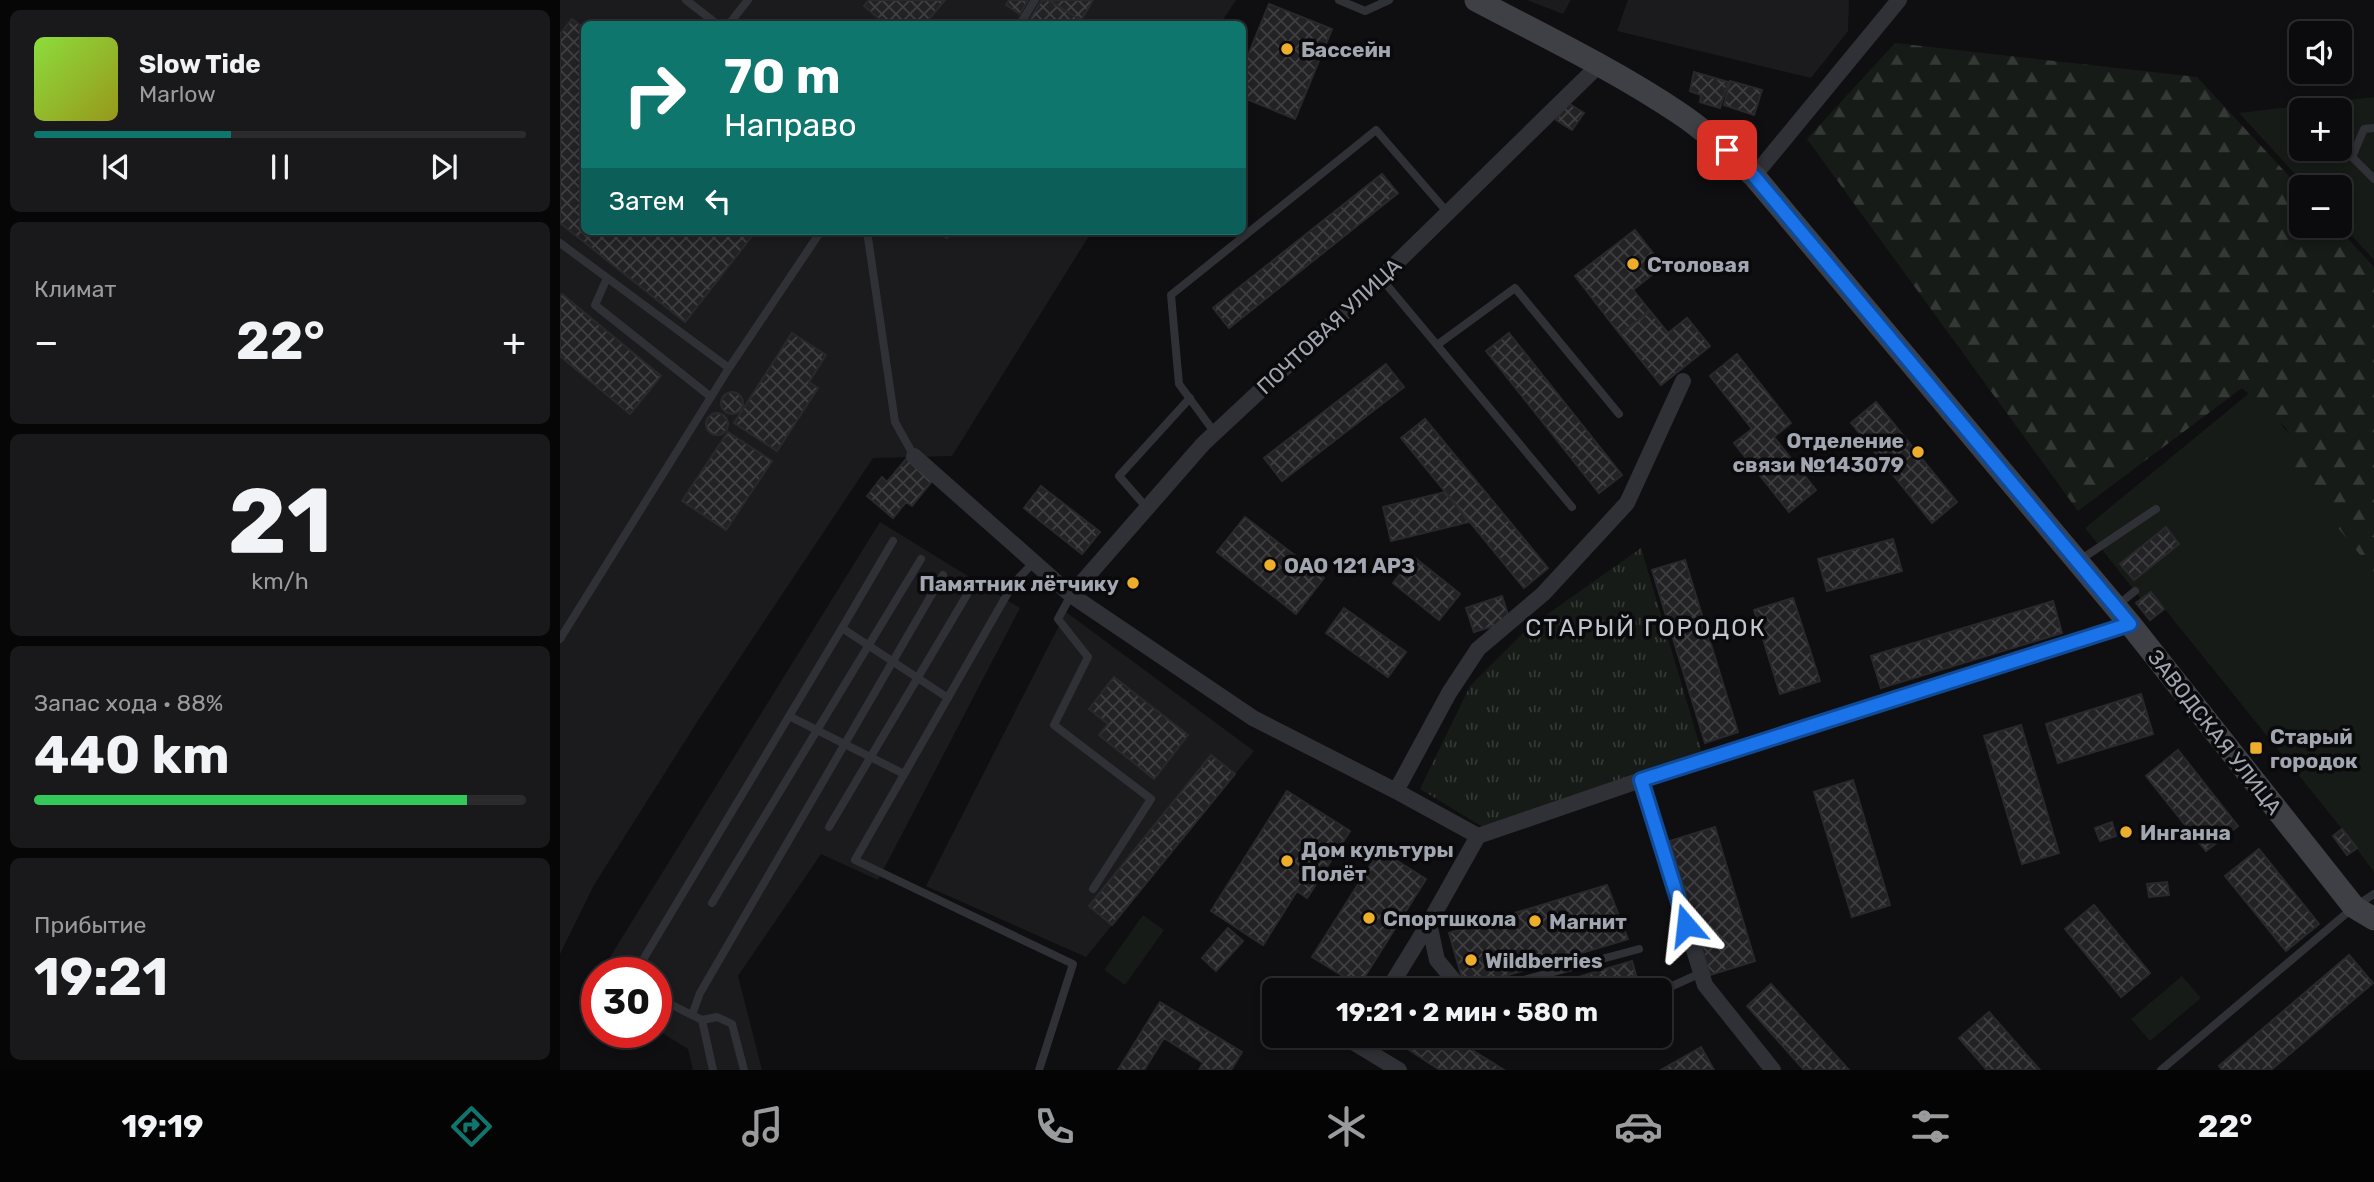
<!DOCTYPE html>
<html lang="ru">
<head>
<meta charset="utf-8">
<style>
  body { margin:0; font-family:Rubik,sans-serif; background:#19191b; color:#f1f3f6; height:100vh; display:flex; flex-direction:column; font-size:26px; white-space:nowrap }
  * { box-sizing:border-box; margin:0 }
  p { font-size:23px; color:#9a9b9d }
  .icon { flex:none; width:38px; height:38px; fill:none; stroke:currentColor; stroke-width:2; stroke-linecap:round; stroke-linejoin:round }
  .map { position:relative; flex:1; overflow:hidden }
  .side { display:flex; flex-direction:column; gap:10px; padding:10px; background:#060607; width:560px }
  .side>* { flex:none }
  .guide { position:absolute; left:21px; top:21px; width:665px; height:214px; border-radius:10px; box-shadow:0 4px 10px #0003,0 0 0 2px #2b2b2e; background:#0f766e; color:#fff; overflow:hidden }
  .controls { position:absolute; left:1729px; top:21px; display:grid; gap:14px }
  .controls a { display:grid; place-items:center; width:63px; height:63px; border-radius:10px; background:#0b0b0d; box-shadow:0 4px 10px #0003,0 0 0 2px #2b2b2e; font-size:35px }
  .speed { position:absolute; left:21px; top:957px; display:flex; gap:14px; font-size:35px; font-weight:700; text-align:center }
  .speed>* { display:grid; place-content:center; width:91px; height:91px; border-radius:50%; background:#0b0b0d; box-shadow:0 4px 10px #0003,0 0 0 2px #2b2b2e; line-height:1 }
  .speed .limit { border:10px solid #d22; background:#fff; color:#111 }
  .pin { position:absolute; display:grid; place-items:center; width:60px; height:60px; color:#fff; margin:-30px; border-radius:14px; box-shadow:0 4px 10px #0006 }
  .me { position:absolute; width:77px; margin:-38px; rotate:343deg; stroke-linejoin:round; filter:drop-shadow(0 0 5px #0008) }
  .turn { display:flex; align-items:center; gap:24px; height:147px; padding:0 28px; font-size:32px }
  .turn .icon { width:91px; height:91px; stroke-width:2.5 }
  .turn b { display:block; font-size:49px; line-height:60px }
  .then { display:flex; align-items:center; height:66px; padding:0 28px; background:#0003; gap:14px; font-size:26px }
  .big { font-size:52px; font-weight:700; line-height:1.1 }
  .side .card { flex:1; display:flex; flex-direction:column; justify-content:center; gap:10px; min-width:0; padding:0 24px; border-radius:10px; background:#19191b }
  .side .dial { align-items:center; gap:0 }
  .dial b { font-size:91px; line-height:1 }
  .song { display:flex; align-items:center; gap:21px }
  .cover { width:84px; height:84px; border-radius:10px; background:linear-gradient(135deg,hsl(90 70% 55%),hsl(60 70% 35%)) }
  .played { height:7px; border-radius:4px; background:linear-gradient(90deg,#0f766e 40%,#2b2b2e 40%) }
  .keys { display:flex; justify-content:space-around; direction:ltr }
  .heat { display:flex; justify-content:space-between; align-items:center; font-size:38px; direction:ltr }
  .charge { height:10px; border-radius:5px; background:linear-gradient(90deg,#34c759 88%,#2b2b2e 0) }
  .trip { position:absolute; left:702px; top:978px; width:410px; height:70px; border-radius:10px; background:#0b0b0d; box-shadow:0 4px 10px #0003,0 0 0 2px #2b2b2e; font-weight:700; line-height:70px; text-align:center }
  .menu { display:flex; height:112px; justify-content:space-around; align-items:center; background:#040405; color:#9a9b9d }
  .menu .icon { width:49px; height:49px }
  .menu .on { color:#0f766e }
  .menu b { font-size:32px; color:#f1f3f6 }
  main { display:flex; flex:1; min-height:0 }
  .map>svg:first-child { display:block }
</style>
</head>
<body>
<main>
<section class="side">
<div class="card">
<div class="song"><i class="cover"></i><div><b>Slow Tide</b><p>Marlow</p></div></div>
<div class="played"></div>
<div class="keys"><svg class="icon" aria-label="previous" viewBox="0 0 24 24"><path d="M18 5L8 12l10 7zM5 5v14"/></svg><svg class="icon" aria-label="pause" viewBox="0 0 24 24"><path d="M8 5v14M16 5v14"/></svg><svg class="icon" aria-label="next" viewBox="0 0 24 24"><path d="M6 5l10 7-10 7zM19 5v14"/></svg></div>
</div>
<div class="card"><p>Климат</p>
<div class="heat"><a>−</a><b class="big">22°</b><a>+</a></div>
</div>
<div class="card dial"><b>21</b><p>km/h</p></div>
<div class="card"><p>Запас хода · 88%</p><b class="big">440 km</b><div class="charge"></div></div>
<div class="card"><p>Прибытие</p><b class="big">19:21</b></div>
</section>
<div class="map">
<svg width="1814" height="1070" viewBox="0 0 1814 1070">
  <defs>
    <pattern id="forest-firs" width="22" height="20" patternUnits="userSpaceOnUse" patternTransform="scale(1.75)"><rect width="22" height="20" fill="#161b17"/><path d="M5 1l3.5 6h-7zM16 11l3.5 6h-7z" fill="#353936"/></pattern>
    <pattern id="park-tufts" width="24" height="20" patternUnits="userSpaceOnUse" patternTransform="scale(1.75)"><rect width="24" height="20" fill="#161b17"/><path d="M3 7l-1-3M5 7V3M7 7l1-3M15 17l-1-3M17 17v-4M19 17l1-3" fill="none" stroke="#353936"/></pattern>
    <pattern id="building-cross-hatch" width="8" height="8" patternUnits="userSpaceOnUse" patternTransform="scale(1.75)"><rect width="8" height="8" fill="#222225"/><path d="M0 0l8 8M0 8l8-8" fill="none" stroke="#3f3f42"/></pattern>
  </defs>
  <rect width="100%" height="100%" fill="#0f0f11"/>
  <path fill="#1b1b1e" d="M 0,0 L 676,0 L 660,24 L 24,24 L 24,231 L 532,231 L 392,456 L 313,458 L 139,719 L 34,885 L 0,954 Z
    M 967,0 L 1011,0 L 1003,14 Z
    M 1068,0 L 1289,0 L 1288,31 L 1251,78 L 1057,31 Z
    M 320,522 L 460,608 L 318,880 L 261,854 L 178,976 L 202,1070 L 133,1070 L 128,1049 L 96,1029 L 96,973 L 40,973 Z
    M 506,612 L 694,751 L 526,957 L 366,886 Z"/>
  <path fill="#161b17" fill-rule="evenodd" d="M 1814,97 L 1814,260 L 1780,223 L 1780,187 L 1747,187 L 1679,113 ZM 1741,110 L 1780,110 L 1780,149 L 1741,149 Z
    M 1693,390 L 1814,538 L 1814,872 L 1782,829 L 1591,592 L 1581,599 L 1525,528 Z
    M 583,915 L 604,930 L 565,985 L 544,970 Z
    M 1622,976 L 1641,998 L 1590,1041 L 1571,1019 Z"/>
  <path fill="url(#forest-firs)" d="M 1335,43 L 1637,77 L 1741,189 L 1741,226 L 1776,226 L 1814,267 L 1814,572 L 1732,471 L 1735,448 L 1726,428 L 1682,388 L 1518,511 L 1247,139 Z"/>
  <path fill="url(#park-tufts)" d="M 1081,548 L 1142,753 L 923,827 L 860,789 L 910,686 L 968,628 Z"/>
  <path fill="url(#building-cross-hatch)" stroke="#29292d" stroke-width="2" d="M 309,0 L 385,0 L 365,24 L 325,24 L 304,6 Z
    M 449,0 L 468,0 L 460,14 L 446,5 Z
    M 482,0 L 488,0 L 521,20 L 518,24 L 467,24 Z
    M 488,0 L 533,0 L 521,20 Z
    M 709,4 L 772,29 L 735,119 L 682,97 L 682,70 Z
    M 12,19 L 24,28 L 24,231 L 196,231 L 125,322 L 0,223 L 0,34 Z
    M 1134,72 L 1168,82 L 1160,108 L 1140,102 L 1141,95 L 1130,91 Z
    M 1170,81 L 1202,90 L 1194,115 L 1164,105 Z
    M 1008,103 L 1024,113 L 1012,130 L 996,120 Z
    M 822,174 L 838,193 L 669,328 L 653,308 Z
    M 1075,230 L 1103,266 L 1073,290 L 1090,311 L 1060,334 L 1015,276 Z
    M 376,231 L 391,231 L 387,238 Z
    M 2,294 L 101,376 L 70,414 L 0,356 L 0,296 Z
    M 1090,311 L 1108,333 L 1127,318 L 1150,346 L 1101,385 L 1060,334 Z
    M 232,333 L 266,355 L 249,382 L 258,388 L 217,451 L 174,423 Z
    M 949,333 L 1062,475 L 1039,493 L 926,351 Z
    M 1177,354 L 1231,423 L 1214,437 L 1256,490 L 1229,512 L 1174,443 L 1192,429 L 1150,376 Z
    M 826,364 L 844,387 L 722,481 L 704,458 Z
    M161 403a11 11 0 1 1 22 0a11 11 0 1 1-22 0Z
    M 1316,402 L 1397,502 L 1372,523 L 1291,423 Z
    M146 424a11 11 0 1 1 22 0a11 11 0 1 1-22 0Z
    M 865,419 L 988,568 L 964,588 L 841,438 Z
    M 168,432 L 212,461 L 166,530 L 122,501 Z
    M 347,458 L 373,480 L 352,506 L 346,502 L 333,518 L 307,496 L 322,477 L 327,482 Z
    M 481,486 L 540,532 L 522,554 L 464,508 Z
    M 885,492 L 909,522 L 831,541 L 823,507 Z
    M 685,517 L 764,578 L 736,614 L 657,552 Z
    M 1606,527 L 1619,544 L 1574,580 L 1560,564 Z
    M 1333,539 L 1342,571 L 1267,591 L 1258,559 Z
    M 854,557 L 900,594 L 879,620 L 833,583 Z
    M 1125,560 L 1178,732 L 1145,743 L 1092,570 Z
    M 1591,592 L 1604,609 L 1590,620 L 1576,603 Z
    M 942,596 L 950,621 L 914,632 L 906,608 Z
    M 1233,598 L 1260,681 L 1220,694 L 1194,610 Z
    M 1493,601 L 1502,633 L 1321,688 L 1311,656 Z
    M 784,608 L 846,652 L 828,677 L 766,633 Z
    M 554,677 L 628,735 L 594,779 L 539,735 L 548,724 L 529,709 Z
    M 1581,694 L 1593,734 L 1498,763 L 1486,724 Z
    M 1461,725 L 1499,853 L 1462,864 L 1424,736 Z
    M 1618,750 L 1678,826 L 1646,851 L 1586,776 Z
    M 651,755 L 675,774 L 552,925 L 529,906 Z
    M 1293,780 L 1330,905 L 1292,917 L 1254,792 Z
    M 727,791 L 790,831 L 747,898 L 737,891 L 703,945 L 651,911 Z
    M 1552,822 L 1556,836 L 1540,841 L 1535,828 Z
    M 1155,827 L 1195,961 L 1150,975 L 1110,841 Z
    M 1782,829 L 1797,848 L 1787,855 L 1773,836 Z
    M 1699,849 L 1759,924 L 1726,951 L 1665,876 Z
    M 820,850 L 866,879 L 799,986 L 752,957 Z
    M 1607,882 L 1609,895 L 1589,897 L 1587,884 Z
    M 1047,885 L 1068,939 L 905,988 L 889,933 Z
    M 1534,905 L 1590,973 L 1561,997 L 1505,929 Z
    M 668,928 L 683,941 L 656,971 L 642,958 Z
    M 1789,955 L 1813,983 L 1711,1070 L 1662,1070 L 1659,1066 Z
    M 1072,961 L 1076,975 L 1025,990 L 975,990 Z
    M 1211,984 L 1289,1070 L 1244,1070 L 1187,1006 Z
    M 600,1002 L 682,1052 L 671,1070 L 639,1070 L 643,1063 L 604,1038 L 584,1070 L 558,1070 Z
    M 1429,1012 L 1480,1070 L 1427,1070 L 1399,1038 Z
    M 890,1036 L 944,1070 L 880,1070 L 829,1037 Z
    M 1141,1047 L 1154,1070 L 1101,1070 Z"/>
  <g fill="none" stroke-linecap="round" stroke-linejoin="round">
    <path stroke="#303136" stroke-width="8" d="M 126,0 L 157,24
      M 779,0 L 805,11 L 829,0
      M 169,24 L 188,0
      M 460,24 L 475,0
      M 1814,128 L 1804,129 L 1792,157 L 1814,179
      M 307,231 L 335,422 L 354,456
      M 0,243 L 169,368
      M 47,278 L 35,305 L 151,397
      M 821,278 L 1012,507
      M 877,345 L 955,288 L 1059,414
      M 655,433 L 619,384 L 611,295 L 816,130 L 888,213
      M 587,508 L 559,476 L 630,398
      M 1520,560 L 1596,509
      M 473,563 L 453,584 L 295,860 L 513,964 L 479,1070
      M 511,595 L 498,619 L 528,657 L 494,725 L 591,799 L 533,889
      M 1558,605 L 1575,591
      M 282,628 L 333,541
      M 0,639 L 169,368 L 261,231
      M 229,716 L 344,774
      M 269,827 L 411,588
      M 152,903 L 361,559
      M 75,973 L 282,628 L 388,698
      M 926,990 L 1079,949
      M 1099,992 L 1141,973
      M 96,997 L 142,1020 L 153,1070
      M 132,1015 L 140,993 L 383,575
      M 142,1020 L 157,1017 L 172,1024 L 184,1070
      M 1601,1070 L 1794,907 L 1814,894"/>
    <path stroke="#303136" stroke-width="16" d="M 1194,176 L 1339,0
      M 354,456 L 511,595 L 693,718 L 836,791
      M 511,595 L 643,444 L 821,278 L 1038,66
      M 1081,780 L 1145,985 L 1213,1070
      M 918,836 L 836,791 L 889,693 L 918,649 L 983,594 L 1067,503 L 1123,381
      M 828,990 L 869,923
      M 902,990 L 877,960 L 869,923 L 918,836 L 1081,780 L 1570,624
      M 801,1036 L 796,1044 L 839,1070"/>
    <path stroke="#3f4045" stroke-width="23" d="M 916,0 C 984,36 1055,70 1119,113 C 1146,131 1170,154 1194,176 L 1570,624 L 1794,907 L 1814,919"/>
  </g>
  <g fill="none" stroke-linecap="round" stroke-linejoin="round">
    <g stroke="#114b97" stroke-width="18">
      <path id="route" d="M 1126,925 L 1081,780 L 1570,624 L 1194,176 L 1167,150"/>
    </g>
    <use href="#route" stroke="#1a73e8" stroke-width="12"/>
  </g>
  <g fill="#edae2b" stroke="#0a0a0c" stroke-width="2.5">
    <circle cx="727" cy="49" r="7"/>
    <circle cx="1073" cy="264" r="7"/>
    <circle cx="1358" cy="452" r="7"/>
    <circle cx="710" cy="565" r="7"/>
    <circle cx="573" cy="583" r="7"/>
    <rect x="1689" y="741" width="14" height="14" rx="3.5"/>
    <circle cx="1566" cy="832" r="7"/>
    <circle cx="727" cy="861" r="7"/>
    <circle cx="809" cy="918" r="7"/>
    <circle cx="975" cy="921" r="7"/>
    <circle cx="911" cy="960" r="7"/>
  </g>
  <g text-anchor="middle" dominant-baseline="central" stroke-width="7" stroke-linejoin="round" paint-order="stroke">
    <g font-size="21" font-weight="bold" fill="#a1a6b1" stroke="#0a0a0c" text-anchor="start">
      <text x="741" y="49">Бассейн</text>
      <text x="1087" y="264">Столовая</text>
      <text x="1344" y="440" text-anchor="end">Отделение<tspan x="1344" dy="24">связи №143079</tspan></text>
      <text x="724" y="565">OAO 121 АРЗ</text>
      <text x="559" y="583" text-anchor="end">Памятник лётчику</text>
      <text x="1710" y="736">Старый<tspan x="1710" dy="24">городок</tspan></text>
      <text x="1580" y="832">Инганна</text>
      <text x="741" y="849">Дом культуры<tspan x="741" dy="24">Полёт</tspan></text>
      <text x="823" y="918">Спортшкола</text>
      <text x="989" y="921">Магнит</text>
      <text x="925" y="960">Wildberries</text>
    </g>
    <g font-size="21" fill="#a1a6b1" stroke="#0a0a0c">
      <text transform="translate(769 326) rotate(-43)">ПОЧТОВАЯ УЛИЦА</text>
      <text transform="translate(1655 732) rotate(52)">ЗАВОДСКАЯ УЛИЦА</text>
    </g>
    <g font-size="24" letter-spacing="2" fill="#c1c5ce" stroke="#0a0a0c">
      <text x="1086" y="628">СТАРЫЙ ГОРОДОК</text>
    </g>
  </g>
</svg>
<div class="controls">
<a><svg class="icon" aria-label="sound" viewBox="0 0 24 24"><path d="M4 9h4l5-4v14l-5-4H4zM17 9q2 3 0 6"/></svg></a>
<a>+</a>
<a>−</a>
</div>
<div class="speed"><div class="limit">30</div></div>
<div class="pin" style="left:1167px;top:150px;background:#d93025"><svg class="icon" aria-label="arrive" viewBox="0 0 24 24"><path d="M6 21V4h12l-3 4 3 4H6"/></svg></div>
<svg class="me" style="left:1126px;top:925px" viewBox="-20 -20 40 40"><path d="M0-17L14 15 0 8-14 15z" fill="#1a73e8" stroke="#fff" stroke-width="4"/></svg>
<div class="trip">19:21 · 2 мин · 580 m</div>
<div class="guide">
<div class="turn"><svg class="icon" aria-label="right" viewBox="0 0 24 24"><path d="M7 20v-9h11M14 6l5 5-5 5"/></svg><div><b>70 m</b>Направо</div></div>
<div class="then">Затем<svg class="icon" aria-label="left" viewBox="0 0 24 24"><path d="M17 20v-9H6M10 6l-5 5 5 5"/></svg></div>
</div>
</div>
</main>
<nav class="menu">
<b>19:19</b>
<svg class="icon on" aria-label="directions" viewBox="0 0 24 24"><path d="M12 3l9 9-9 9-9-9zM9 14v-3h6M13 9l2 2-2 2"/></svg>
<svg class="icon" aria-label="music" viewBox="0 0 24 24"><path d="M9 18V5l10-2v13"/><circle cx="6" cy="18" r="3"/><circle cx="16" cy="16" r="3"/></svg>
<svg class="icon" aria-label="phone" viewBox="0 0 24 24"><path d="M5 4h4l2 5-3 2q2 4 5 5l2-3 5 2v4C11 20 4 13 5 4z"/></svg>
<svg class="icon" aria-label="climate" viewBox="0 0 24 24"><path d="M12 3v18M4 7l16 10M4 17L20 7"/></svg>
<svg class="icon" aria-label="car" viewBox="0 0 24 24"><path d="M5 17H2v-5l4-1 3-4h7l3 4 3 1v5h-3M9 17h6M6 11h13"/><circle cx="7" cy="17" r="2"/><circle cx="17" cy="17" r="2"/></svg>
<svg class="icon" aria-label="filters" viewBox="0 0 24 24"><path d="M4 7h16M4 17h16"/><circle cx="9" cy="7" r="2"/><circle cx="15" cy="17" r="2"/></svg>
<b>22°</b>
</nav>
</body>
</html>
